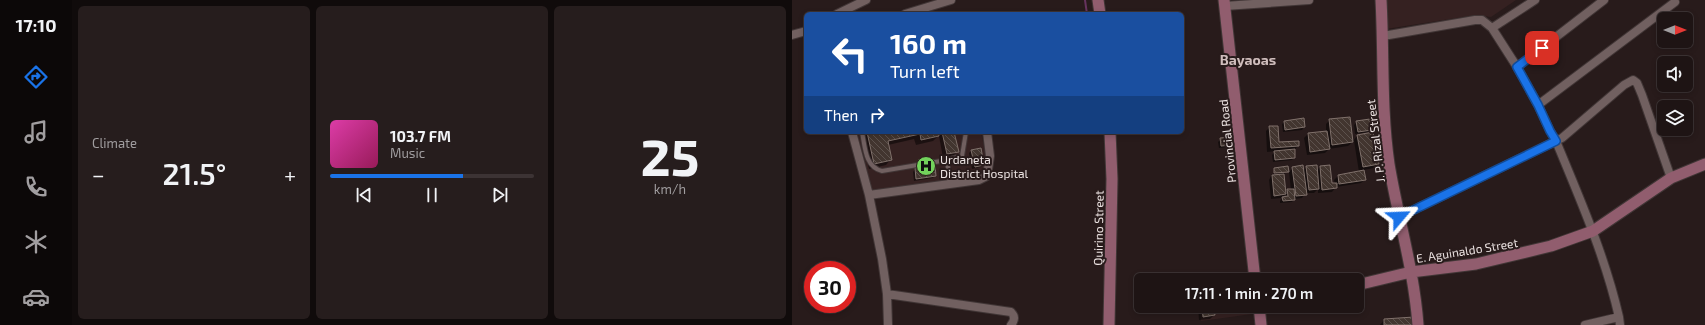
<!DOCTYPE html>
<html lang="en">
<head>
<meta charset="utf-8">
<style>
  body { margin:0; font-family:"Exo 2",sans-serif; background:#261d1d; color:#f1f3f6; height:100vh; display:flex; flex-direction:column; font-size:15px; white-space:nowrap }
  * { box-sizing:border-box; margin:0 }
  p { font-size:13px; color:#a19ea0 }
  .icon { flex:none; width:22px; height:22px; fill:none; stroke:currentColor; stroke-width:2; stroke-linecap:round; stroke-linejoin:round }
  .map { position:relative; flex:1; overflow:hidden }
  .details { display:flex; flex-direction:column; gap:6px; padding:6px; background:#100b0b; width:720px }
  .details>* { flex:none }
  .banner { position:absolute; left:12px; top:12px; width:380px; height:122px; border-radius:6px; box-shadow:0 2px 6px #0003,0 0 0 1px #3c3334; background:#1a4fa0; color:#fff; overflow:hidden }
  .needle { width:26px; rotate:90deg }
  .controls { position:absolute; left:865px; top:12px; display:grid; gap:8px }
  .controls a { display:grid; place-items:center; width:36px; height:36px; border-radius:6px; background:#1e1414; box-shadow:0 2px 6px #0003,0 0 0 1px #3c3334; font-size:20px }
  .speed { position:absolute; left:12px; top:261px; display:flex; gap:8px; font-size:20px; font-weight:700; text-align:center }
  .speed>* { display:grid; place-content:center; width:52px; height:52px; border-radius:50%; background:#1e1414; box-shadow:0 2px 6px #0003,0 0 0 1px #3c3334; line-height:1 }
  .speed .limit { border:6px solid #d22; background:#fff; color:#111 }
  .pin { position:absolute; display:grid; place-items:center; width:34px; height:34px; color:#fff; margin:-17px; border-radius:8px; box-shadow:0 2px 6px #0006 }
  .me { position:absolute; width:44px; margin:-22px; rotate:64deg; stroke-linejoin:round; filter:drop-shadow(0 0 3px #0008) }
  .turn { display:flex; align-items:center; gap:14px; height:84px; padding:0 20px; font-size:18px }
  .turn .icon { width:52px; height:52px; stroke-width:2.5 }
  .turn b { display:block; font-size:28px; line-height:34px }
  .then { display:flex; align-items:center; height:38px; padding:0 20px; background:#0003; gap:8px; font-size:15px }
  .big { font-size:30px; font-weight:600; line-height:1.1 }
  .details .widget { flex:1; display:flex; flex-direction:column; justify-content:center; gap:6px; min-width:0; padding:0 14px; border-radius:6px; background:#261d1d }
  .details .dial { align-items:center; gap:0 }
  .dial b { font-size:52px; line-height:1 }
  .song { display:flex; align-items:center; gap:12px }
  .cover { width:48px; height:48px; border-radius:6px; background:linear-gradient(135deg,hsl(320 70% 55%),hsl(330 70% 35%)) }
  .played { height:4px; border-radius:2px; background:linear-gradient(90deg,#1a73e8 65%,#3c3334 65%) }
  .keys { display:flex; justify-content:space-around; direction:ltr }
  .heat { display:flex; justify-content:space-between; align-items:center; font-size:22px; direction:ltr }
  .details .tiles { flex:1; display:grid; gap:6px; grid-template-columns:repeat(3,1fr) }
  .trip { position:absolute; left:342px; top:273px; width:230px; height:40px; border-radius:6px; background:#1e1414; box-shadow:0 2px 6px #0003,0 0 0 1px #3c3334; font-weight:600; line-height:40px; text-align:center }
  main { display:flex; flex:1; min-height:0 }
  .menu { display:flex; flex-direction:column; width:72px; justify-content:space-around; align-items:center; background:#0c0808; color:#a19ea0 }
  .menu .icon { width:28px; height:28px }
  .menu .active { color:#1a73e8 }
  .menu b { font-size:18px; color:#f1f3f6 }
  .map>svg:first-child { display:block }
</style>
</head>
<body>
<main>
<nav class="menu">
<b>17:10</b>
<svg class="icon active" aria-label="directions" viewBox="0 0 24 24"><path d="M12 3l9 9-9 9-9-9zM9 14v-3h6M13 9l2 2-2 2"/></svg>
<svg class="icon" aria-label="music" viewBox="0 0 24 24"><path d="M9 18V5l10-2v13"/><circle cx="6" cy="18" r="3"/><circle cx="16" cy="16" r="3"/></svg>
<svg class="icon" aria-label="phone" viewBox="0 0 24 24"><path d="M5 4h4l2 5-3 2q2 4 5 5l2-3 5 2v4C11 20 4 13 5 4z"/></svg>
<svg class="icon" aria-label="climate" viewBox="0 0 24 24"><path d="M12 3v18M4 7l16 10M4 17L20 7"/></svg>
<svg class="icon" aria-label="car" viewBox="0 0 24 24"><path d="M5 17H2v-5l4-1 3-4h7l3 4 3 1v5h-3M9 17h6M6 11h13"/><circle cx="7" cy="17" r="2"/><circle cx="17" cy="17" r="2"/></svg>
</nav>
<section class="details">
<div class="tiles">
<div class="widget"><p>Climate</p>
<div class="heat"><a>−</a><b class="big">21.5°</b><a>+</a></div>
</div>
<div class="widget">
<div class="song"><i class="cover"></i><div><b>103.7 FM</b><p>Music</p></div></div>
<div class="played"></div>
<div class="keys"><svg class="icon" aria-label="previous" viewBox="0 0 24 24"><path d="M18 5L8 12l10 7zM5 5v14"/></svg><svg class="icon" aria-label="pause" viewBox="0 0 24 24"><path d="M8 5v14M16 5v14"/></svg><svg class="icon" aria-label="next" viewBox="0 0 24 24"><path d="M6 5l10 7-10 7zM19 5v14"/></svg></div>
</div>
<div class="widget dial"><b>25</b><p>km/h</p></div>
</div>
</section>
<div class="map">
<svg width="913" height="325" viewBox="0 0 913 325">
  <defs>
    <pattern id="building-back-hatch" width="6" height="6" patternUnits="userSpaceOnUse"><rect width="6" height="6" fill="#42352f"/><path d="M-1 5l2 2M0 0l6 6M5-1l2 2" fill="none" stroke="#5d524d"/></pattern>
  </defs>
  <rect width="100%" height="100%" fill="#281b1b"/>
  <path fill="#352121" d="M 594,0 L 724,0 L 699,17 L 684,15 L 594,29 Z
    M 65,132 L 189,132 L 195,161 L 194,170 L 191,174 L 126,185 L 80,191 Z
    M 407,306 L 459,306 L 460,314 L 409,321 Z"/>
  <path fill="#0007" d="M 538,120 L 560,142 L 565,136 L 586,164 L 582,168 L 571,170 L 573,179 L 569,183 L 544,187 L 540,192 L 526,193 L 526,189 L 522,193 L 514,193 L 510,198 L 502,199 L 500,202 L 488,203 L 488,201 L 490,198 L 494,198 L 494,194 L 489,198 L 479,199 L 477,180 L 480,174 L 494,173 L 491,174 L 493,193 L 499,190 L 497,172 L 501,168 L 511,171 L 515,167 L 524,171 L 528,167 L 537,166 L 539,184 L 543,184 L 542,180 L 546,176 L 567,172 L 562,141 L 556,146 L 537,149 L 533,153 L 515,155 L 512,138 L 516,134 L 534,132 L 534,124 Z
    M 493,122 L 512,127 L 510,130 L 491,132 L 490,124 Z
    M 565,122 L 579,129 L 576,132 L 563,134 L 562,125 Z
    M 478,127 L 486,144 L 506,146 L 502,150 L 502,158 L 500,160 L 481,162 L 480,155 L 483,151 L 475,152 L 474,131 Z
    M 68,132 L 147,132 L 145,133 L 146,136 L 141,141 L 124,145 L 122,139 L 96,145 L 99,159 L 94,165 L 77,169 Z
    M 150,132 L 161,132 L 166,151 L 162,155 L 151,158 L 147,136 Z
    M 429,139 L 440,145 L 437,147 L 427,148 L 426,142 Z
    M 179,151 L 191,164 L 189,167 L 180,169 L 177,153 Z
    M 142,167 L 143,175 L 141,178 L 122,181 L 121,172 L 123,169 Z
    M 406,306 L 421,306 L 422,315 L 418,319 L 407,320 Z
    M 432,306 L 451,306 L 433,309 Z
    M 592,320 L 621,325 L 588,325 Z"/>
  <g fill="none" stroke-linecap="round" stroke-linejoin="round">
    <path stroke="#66335e" stroke-width="2" d="M 293,0 L 295,14"/>
  </g>
  <path fill="url(#building-back-hatch)" stroke="#80716b" d="M 558,117 L 561,142 L 540,145 L 537,119 Z
    M 512,118 L 513,127 L 493,130 L 492,121 Z
    M 578,119 L 580,130 L 566,132 L 564,121 Z
    M 477,126 L 486,126 L 487,142 L 507,141 L 507,146 L 479,148 Z
    M 535,131 L 538,149 L 518,152 L 516,133 Z
    M 75,132 L 146,132 L 147,136 L 129,140 L 128,134 L 96,141 L 100,160 L 82,164 Z
    M 150,132 L 162,132 L 167,152 L 155,154 Z
    M 581,132 L 587,164 L 571,167 L 565,135 Z
    M 440,137 L 441,145 L 429,146 L 428,138 Z
    M 189,148 L 192,165 L 183,167 L 179,150 Z
    M 503,149 L 503,158 L 483,160 L 482,151 Z
    M 143,165 L 144,176 L 124,179 L 123,168 Z
    M 511,165 L 515,195 L 504,196 L 500,167 Z
    M 525,165 L 527,189 L 517,190 L 514,166 Z
    M 538,165 L 540,183 L 545,183 L 545,188 L 530,190 L 528,166 Z
    M 496,166 L 497,172 L 482,173 L 482,168 Z
    M 572,170 L 574,180 L 547,184 L 546,175 Z
    M 492,174 L 494,194 L 482,196 L 480,175 Z
    M 495,189 L 502,189 L 503,200 L 491,201 L 490,197 L 496,196 Z
    M 410,306 L 422,306 L 423,315 L 411,317 Z
    M 622,317 L 622,325 L 592,325 L 592,319 Z"/>
  <g fill="none" stroke-linecap="round" stroke-linejoin="round">
    <g stroke="#413636" stroke-width="6">
      <path id="lane" d="M 70,132 C 73,147 73,167 90,171 L 155,160
        M 158,184 L 155,160 L 170,156 L 174,132"/>
    </g>
    <g stroke="#413636" stroke-width="10">
      <path id="street" d="M 433,6 L 517,0
        M 45,14 L 74,0
        M 113,14 L 159,0
        M 700,28 L 743,0
        M 0,35 L 14,31
        M 591,36 L 683,20 L 690,20 L 700,28 L 725,67 L 746,105 L 758,131 L 764,141 C 788,199 813,256 827,317 L 793,325
        M 725,67 L 812,0
        M 746,105 L 883,2
        M 60,132 L 77,195 L 187,180 L 195,176 L 198,156 L 195,132
        M 77,195 L 90,259 L 95,294 L 96,325
        M 607,217 L 770,138 L 832,85 L 841,80 L 845,83 L 850,95 L 879,178
        M 95,294 L 219,312 C 223,316 223,320 219,325
        M 827,317 L 828,325"/>
    </g>
    <g stroke="#413636" stroke-width="13">
      <path id="secondary" d="M 306,0 L 308,14
        M 432,0 L 463,280
        M 589,0 C 592,55 589,109 597,164 C 606,218 622,270 626,325
        M 565,285 L 619,272 L 684,264 L 759,246 L 801,231 L 879,178 L 913,164
        M 467,306 L 469,325
        M 317,325 L 320,179 L 318,132"/>
    </g>
    <use href="#lane" stroke="#716060" stroke-width="4"/>
    <use href="#street" stroke="#716060" stroke-width="8"/>
    <use href="#secondary" stroke="#915d6e" stroke-width="11"/>
  </g>
  <g fill="none" stroke-linecap="round" stroke-linejoin="round">
    <g stroke="#114b97" stroke-width="10">
      <path id="route" d="M 607,217 L 764,141 L 758,131 L 746,105 L 725,67 L 750,48"/>
    </g>
    <use href="#route" stroke="#1a73e8" stroke-width="7"/>
  </g>
  <defs>
    <g id="hospital-disc" transform="scale(1)"><circle r="9.5" fill="#73d25c" stroke="#281b1b"/><path d="M-5-5h3v3.5h4V-5h3V5h-3V1.5h-4V5h-3Z" fill="#111"/></g>
  </defs>
  <g fill-rule="evenodd">
    <use href="#hospital-disc" x="134" y="166"/>
  </g>
  <g text-anchor="middle" dominant-baseline="central" stroke-width="4" stroke-linejoin="round" paint-order="stroke">
    <g font-size="12" fill="#ebe2e1" stroke="#281b1b">
      <text transform="translate(435 141) rotate(-96)">Provincial Road</text>
      <text transform="translate(583 141) rotate(-97)">J. P. Rizal Street</text>
      <text transform="translate(306 228) rotate(-89)">Quirino Street</text>
      <text transform="translate(675 250) rotate(-9)">E. Aguinaldo Street</text>
    </g>
    <g font-size="12" fill="#ebe2e1" stroke="#281b1b" text-anchor="start">
      <text x="148" y="159">Urdaneta<tspan x="148" dy="14">District Hospital</tspan></text>
    </g>
    <g font-size="14" font-weight="bold" fill="#d0bebd" stroke="#281b1b">
      <text x="456" y="59">Bayaoas</text>
    </g>
  </g>
</svg>
<div class="controls">
<a><svg class="needle" viewBox="-14 -14 28 28"><path d="M0-13l5 13h-10z" fill="#e53935"/><path d="M0 13l5-13h-10z" fill="#a19ea0"/></svg></a>
<a><svg class="icon" aria-label="sound" viewBox="0 0 24 24"><path d="M4 9h4l5-4v14l-5-4H4zM17 9q2 3 0 6"/></svg></a>
<a><svg class="icon" aria-label="layers" viewBox="0 0 24 24"><path d="M12 4l9 5-9 5-9-5zM3 14l9 5 9-5"/></svg></a>
</div>
<div class="speed"><div class="limit">30</div></div>
<div class="pin" style="left:750px;top:48px;background:#d93025"><svg class="icon" aria-label="arrive" viewBox="0 0 24 24"><path d="M6 21V4h12l-3 4 3 4H6"/></svg></div>
<svg class="me" style="left:607px;top:217px" viewBox="-20 -20 40 40"><path d="M0-17L14 15 0 8-14 15z" fill="#1a73e8" stroke="#fff" stroke-width="4"/></svg>
<div class="trip">17:11 · 1 min · 270 m</div>
<div class="banner">
<div class="turn"><svg class="icon" aria-label="left" viewBox="0 0 24 24"><path d="M17 20v-9H6M10 6l-5 5 5 5"/></svg><div><b>160 m</b>Turn left</div></div>
<div class="then">Then<svg class="icon" aria-label="right" viewBox="0 0 24 24"><path d="M7 20v-9h11M14 6l5 5-5 5"/></svg></div>
</div>
</div>
</main>
</body>
</html>
